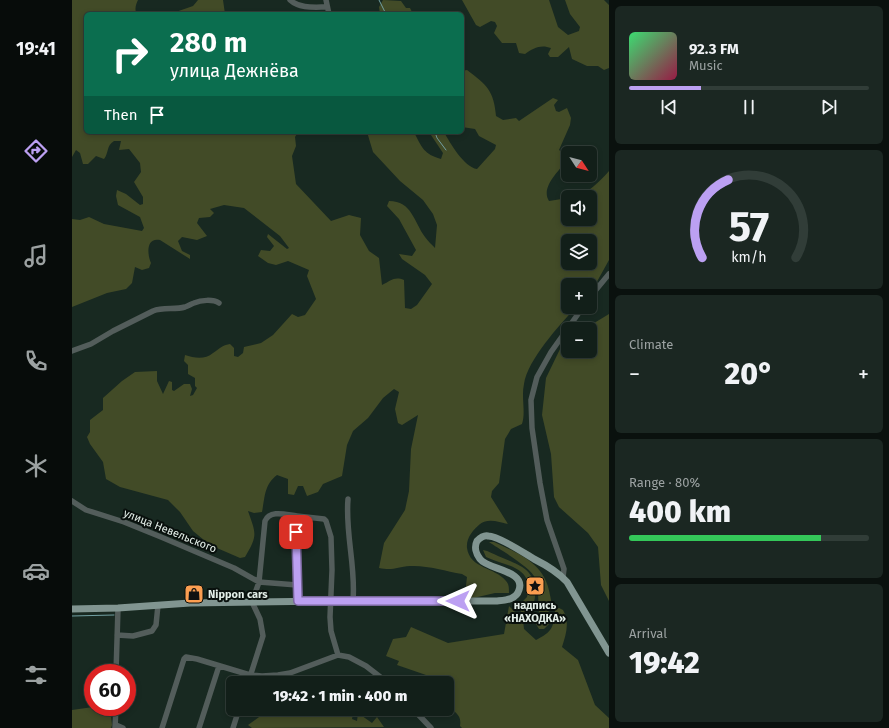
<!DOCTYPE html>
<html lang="en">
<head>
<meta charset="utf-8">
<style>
  body { margin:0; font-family:"Fira Sans",sans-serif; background:#1b2722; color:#f1f3f6; height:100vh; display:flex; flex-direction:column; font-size:15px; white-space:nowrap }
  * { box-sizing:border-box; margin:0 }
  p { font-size:13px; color:#9ca2a2 }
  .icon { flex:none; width:22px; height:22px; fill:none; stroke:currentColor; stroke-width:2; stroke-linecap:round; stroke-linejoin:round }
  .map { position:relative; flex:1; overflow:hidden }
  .details { display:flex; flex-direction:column; gap:6px; padding:6px; background:#0a110e; width:280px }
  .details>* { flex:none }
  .hud { position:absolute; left:12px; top:12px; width:380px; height:122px; border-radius:6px; box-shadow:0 2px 6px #0003,0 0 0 1px #313d38; background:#0b6e4f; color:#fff; overflow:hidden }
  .needle { width:26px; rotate:126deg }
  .tools { position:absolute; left:489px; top:146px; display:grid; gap:8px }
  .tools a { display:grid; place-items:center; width:36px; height:36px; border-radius:6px; background:#121f19; box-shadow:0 2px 6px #0003,0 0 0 1px #313d38; font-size:20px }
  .speed { position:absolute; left:12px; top:664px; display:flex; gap:8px; font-size:20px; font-weight:700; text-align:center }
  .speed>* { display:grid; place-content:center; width:52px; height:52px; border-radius:50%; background:#121f19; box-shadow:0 2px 6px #0003,0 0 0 1px #313d38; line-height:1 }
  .speed .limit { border:6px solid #d22; background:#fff; color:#111 }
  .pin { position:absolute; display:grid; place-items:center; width:34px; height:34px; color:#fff; margin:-17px; border-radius:8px; box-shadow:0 2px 6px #0006 }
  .me { position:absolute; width:44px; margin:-22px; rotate:270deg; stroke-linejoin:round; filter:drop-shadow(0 0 3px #0008) }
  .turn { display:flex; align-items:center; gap:14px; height:84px; padding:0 20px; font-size:18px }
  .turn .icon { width:52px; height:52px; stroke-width:2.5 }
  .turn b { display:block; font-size:28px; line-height:34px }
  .then { display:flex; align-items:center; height:38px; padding:0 20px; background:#0003; gap:8px; font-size:15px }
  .big { font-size:30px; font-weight:800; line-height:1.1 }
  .details .widget { flex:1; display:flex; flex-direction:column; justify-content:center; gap:6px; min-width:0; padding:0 14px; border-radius:6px; background:#1b2722 }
  .details .dial { align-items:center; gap:0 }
  .dial svg { height:104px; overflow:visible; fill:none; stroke:#313d38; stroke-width:7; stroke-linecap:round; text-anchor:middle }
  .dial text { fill:#f1f3f6; stroke:none }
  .song { display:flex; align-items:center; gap:12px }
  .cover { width:48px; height:48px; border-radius:6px; background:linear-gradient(135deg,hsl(140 70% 55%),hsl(340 70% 35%)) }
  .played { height:4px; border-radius:2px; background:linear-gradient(90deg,#bca0f2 30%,#313d38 30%) }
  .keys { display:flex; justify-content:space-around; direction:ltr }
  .heat { display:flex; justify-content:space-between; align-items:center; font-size:22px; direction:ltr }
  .charge { height:6px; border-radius:3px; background:linear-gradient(90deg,#34c759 80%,#313d38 0) }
  .trip { position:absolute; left:154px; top:676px; width:228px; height:40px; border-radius:6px; background:#121f19; box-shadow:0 2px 6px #0003,0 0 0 1px #313d38; font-weight:800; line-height:40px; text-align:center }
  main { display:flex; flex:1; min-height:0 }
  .menu { display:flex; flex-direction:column; width:72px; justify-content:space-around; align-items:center; background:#070c0a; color:#9ca2a2 }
  .menu .icon { width:28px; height:28px }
  .menu .on { color:#bca0f2 }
  .menu b { font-size:18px; color:#f1f3f6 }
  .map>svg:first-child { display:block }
</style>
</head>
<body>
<main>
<nav class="menu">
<b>19:41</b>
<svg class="icon on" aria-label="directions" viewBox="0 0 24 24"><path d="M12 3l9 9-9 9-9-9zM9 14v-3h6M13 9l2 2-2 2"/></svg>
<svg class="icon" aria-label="music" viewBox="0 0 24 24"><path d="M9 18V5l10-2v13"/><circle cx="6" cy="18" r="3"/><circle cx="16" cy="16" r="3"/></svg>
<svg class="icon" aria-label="phone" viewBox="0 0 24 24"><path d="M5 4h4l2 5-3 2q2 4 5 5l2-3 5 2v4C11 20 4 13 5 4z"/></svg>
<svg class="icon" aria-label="climate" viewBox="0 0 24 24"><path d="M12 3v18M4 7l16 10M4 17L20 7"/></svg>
<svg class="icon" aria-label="car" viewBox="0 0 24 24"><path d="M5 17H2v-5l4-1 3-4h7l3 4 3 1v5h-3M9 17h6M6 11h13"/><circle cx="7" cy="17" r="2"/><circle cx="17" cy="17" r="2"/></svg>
<svg class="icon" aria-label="filters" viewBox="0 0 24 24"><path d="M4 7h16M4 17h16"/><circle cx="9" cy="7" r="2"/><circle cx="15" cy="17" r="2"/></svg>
</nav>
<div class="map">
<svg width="537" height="728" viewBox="0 0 537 728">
  <rect width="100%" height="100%" fill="#182921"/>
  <path fill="#424b27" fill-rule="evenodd" d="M 0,0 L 66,0 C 64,4 62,10 65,14 L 14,14 L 14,132 L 226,132 L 223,137 L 224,146 L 220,156 L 224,184 L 259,221 L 277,215 L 289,218 L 288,235 L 297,251 L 307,258 L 310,285 C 319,281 322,276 332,280 L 333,308 L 339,309 L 345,305 L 360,284 L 353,275 L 330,259 L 327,254 L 340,256 L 344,250 L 327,219 L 315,206 L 317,201 C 340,201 342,222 353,237 C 356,241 360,245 363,248 L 365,225 L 361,214 L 351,200 L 328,181 L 301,152 L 295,132 L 342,132 C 350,148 352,154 369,159 L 371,153 L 357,132 L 372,132 C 378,143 392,167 405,169 L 423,149 L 424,145 L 407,136 L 403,129 L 390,127 L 390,71 L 395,70 C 415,85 422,91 424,116 L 431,120 L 444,118 L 447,121 L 481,98 L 486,100 L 482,105 L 484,111 L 487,112 L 495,108 L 499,118 L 498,125 L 487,150 L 496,156 L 496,159 C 488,170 468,187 477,201 L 496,198 L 496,219 L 518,219 L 518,197 L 501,197 C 515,195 528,181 537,171 L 537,260 L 522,287 L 518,291 L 518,285 L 496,285 L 496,307 L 504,307 C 487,326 456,359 452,384 C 449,397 454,412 450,424 L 439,429 L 433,439 L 427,483 L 420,491 L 419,497 L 436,524 C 427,522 416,518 408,524 C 401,530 394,538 395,548 C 398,569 423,567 434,581 C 437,584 437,588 437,593 L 423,593 L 397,599 L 393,594 L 395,577 L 390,574 C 373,571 355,565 338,566 C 325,567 321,571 307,568 L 312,543 L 333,510 L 337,491 L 339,449 L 346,415 L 330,425 L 326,423 L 323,409 L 327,392 L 322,389 L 311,398 L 296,418 L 281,431 L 275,445 L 270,476 L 251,484 L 246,492 L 235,496 L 231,486 L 226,486 L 222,495 L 216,494 L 216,479 L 205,475 C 192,485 193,497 190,512 L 182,513 L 176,511 C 184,534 186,535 173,557 L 168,558 L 138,545 L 121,531 L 108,512 L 96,500 L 48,487 L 34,479 L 31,462 L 18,444 L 15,437 L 18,432 L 18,420 L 31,410 L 31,398 L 50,381 L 63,372 L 85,371 L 85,381 L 91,394 L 97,381 L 100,382 L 100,390 L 102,391 L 112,384 L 118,384 L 120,389 L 118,396 L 121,395 L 125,388 L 123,386 L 123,378 L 116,374 L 116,365 L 112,361 L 113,355 C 122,358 133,360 141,353 C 149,348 148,346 158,344 L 162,348 L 162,356 L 166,357 L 171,353 L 172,347 L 189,343 L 201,335 L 220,314 L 226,317 L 233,315 L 244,299 L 235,276 L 237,270 L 216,261 L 204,265 L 196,263 L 186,256 L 189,250 L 198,251 L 202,246 L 195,237 L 196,234 L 215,249 L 217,248 L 208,236 L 172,208 L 152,205 L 138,209 L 142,213 L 138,217 L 127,218 L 125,223 L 135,236 L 125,240 L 110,237 L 106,241 L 110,251 L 118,255 L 118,259 L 88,240 C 74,237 75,254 79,263 L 77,268 L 70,270 L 63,267 L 60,283 L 54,289 L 35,293 L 0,307 L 0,219 L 8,220 L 17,217 L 32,224 L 70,231 L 72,228 L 68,217 L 46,205 L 44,196 L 45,190 L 54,194 L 68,205 L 71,204 L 71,197 L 62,182 L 69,172 L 68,163 L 57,149 L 47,150 L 49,141 L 42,141 C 34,146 37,153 32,159 L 24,156 L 16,164 L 11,164 L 8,153 L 4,150 L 0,157 ZM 496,241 L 518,241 L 518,263 L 496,263 Z
    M 126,0 L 151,0 L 153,14 L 98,14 L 121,6 Z
    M 311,0 L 329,1 L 334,8 L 338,8 L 341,14 L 308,14 L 307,7 Z
    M 390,0 L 477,0 L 486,27 L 496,35 L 507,31 L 508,27 L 498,14 L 493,0 L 532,0 L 537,5 L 537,68 L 532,70 L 526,66 L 515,66 L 500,59 L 497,47 L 486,57 L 478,57 L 476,54 L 479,48 C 469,44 461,48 453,54 L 447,53 L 444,43 L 430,43 L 422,33 L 425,26 L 423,22 L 419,21 L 408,27 L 404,25 Z
    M 537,314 L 537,601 L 529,585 L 526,547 L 516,533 L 487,507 L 482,497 L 479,454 L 470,415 L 474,378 L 489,347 L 496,341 L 496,351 L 518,351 L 518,329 L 508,329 L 509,327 L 514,328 Z
    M 417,542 L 422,542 C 447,554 473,563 478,595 C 480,603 480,609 474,615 L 467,613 C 466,601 467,589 463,578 C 460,568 427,549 417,542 Z
    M 411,550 C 417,551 421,554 426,556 C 444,564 462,567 463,590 C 464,598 461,607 457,614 L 453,615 L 450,613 L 445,607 L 455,597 C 462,566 435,567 414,557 Z
    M 437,606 L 451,620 L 452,629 L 464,640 C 480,632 482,627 483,610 L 487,608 L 491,610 C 498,623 494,634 490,647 L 506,660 L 523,705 L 537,718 L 537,728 L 390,728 L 388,726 C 390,713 382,715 379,705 C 379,703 379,701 379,698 L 375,694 L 375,683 L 363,683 L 354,675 L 325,665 L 327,661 L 314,656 L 321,639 L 334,637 L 339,627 L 376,643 L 432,634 Z
    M 467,616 L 472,619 L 474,619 L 477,616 L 480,618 L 478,623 L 472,629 L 467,629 L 464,624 L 464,618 Z
    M 21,707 L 38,707 L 40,725 L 39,728 L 0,728 L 0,710 Z
    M 198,709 L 282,709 L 280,719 L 285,721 L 286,713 L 300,723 L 305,717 L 312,727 L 180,728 L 176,725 Z"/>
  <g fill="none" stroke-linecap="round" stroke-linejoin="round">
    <path stroke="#72a0a3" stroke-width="1" d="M 307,0 L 314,14
      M 363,132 L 365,138 L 374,150
      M 0,616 L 42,615"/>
    <path stroke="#535d5b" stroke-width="5.5" d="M 218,0 C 228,9 243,7 255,7
      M 254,0 L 257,14
      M 518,297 L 537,274
      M 0,351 L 19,344 L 41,331 L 81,311 C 91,307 103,310 113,307 C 116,306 119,304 122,303 C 129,300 141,299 147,303
      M 276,499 C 273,533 284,567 281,600
      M 0,501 L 14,510 L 52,522 L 89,537 L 162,568 L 187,582 L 180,602 L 188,619 L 191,636 L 176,683
      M 491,577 L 492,569 L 475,520 L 468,483 L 460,428 L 459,400 L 465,377 L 479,352 L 511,307
      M 225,585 L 187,582 L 193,521 C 198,509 215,515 225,516
      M 225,601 L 224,518 L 225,516 L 252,519 L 254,521 L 259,537 L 260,570 L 258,617 L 259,631 L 266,655
      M 45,635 L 61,636 L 80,631 L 84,625 L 86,605
      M 44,673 L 46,608
      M 341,709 L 359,728
      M 44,725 L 51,728
      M 43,728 L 44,707
      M 90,728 L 112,659 L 114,657 L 125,659 L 178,675 L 190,676 L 206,675 L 218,673 L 266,655 L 277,657 L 294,666 L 316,683
      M 127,728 L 147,666
      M 161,728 L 167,709"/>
    <path stroke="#819591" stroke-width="7" d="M 0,609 L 46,608 L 118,603 L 259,601 L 424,601 C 433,600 444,600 447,590 C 454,570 416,570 408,559 C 404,554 402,547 405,541 C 408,538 412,535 416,536 C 427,536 452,553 462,559 C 474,565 485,571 495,582 L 537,653"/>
  </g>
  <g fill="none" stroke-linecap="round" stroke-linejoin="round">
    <g stroke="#7a689d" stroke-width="10">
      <path id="route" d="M 224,532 L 226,601 L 386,601"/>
    </g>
    <use href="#route" stroke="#bca0f2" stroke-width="7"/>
  </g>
  <defs>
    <g id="sight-square" transform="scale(1)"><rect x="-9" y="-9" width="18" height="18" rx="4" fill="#fb9e51" stroke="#09100d"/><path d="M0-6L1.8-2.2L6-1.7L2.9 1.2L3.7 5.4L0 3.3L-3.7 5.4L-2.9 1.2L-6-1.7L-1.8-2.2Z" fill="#111"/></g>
    <g id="shop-square" transform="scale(1)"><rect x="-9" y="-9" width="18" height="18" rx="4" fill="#fb9e51" stroke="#09100d"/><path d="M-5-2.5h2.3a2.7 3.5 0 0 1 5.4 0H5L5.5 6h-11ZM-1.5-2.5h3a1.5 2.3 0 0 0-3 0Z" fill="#111"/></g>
  </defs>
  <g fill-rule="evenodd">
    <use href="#sight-square" x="463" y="586"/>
    <use href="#shop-square" x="122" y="594"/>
  </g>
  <g text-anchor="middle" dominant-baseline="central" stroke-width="4" stroke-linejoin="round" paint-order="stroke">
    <g font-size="11" fill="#e3eee8" stroke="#09100d">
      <text transform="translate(98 531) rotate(22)">улица Невельского</text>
    </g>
    <g font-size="11" font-weight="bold" fill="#e3eee8" stroke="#09100d" text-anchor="start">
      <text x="136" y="594">Nippon cars</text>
      <text x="463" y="605" text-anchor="middle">надпись<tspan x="463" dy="13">«НАХОДКА»</tspan></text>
    </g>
  </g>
</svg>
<div class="tools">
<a><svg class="needle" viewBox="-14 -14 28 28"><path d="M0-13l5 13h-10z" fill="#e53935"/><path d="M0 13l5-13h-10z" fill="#9ca2a2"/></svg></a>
<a><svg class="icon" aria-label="sound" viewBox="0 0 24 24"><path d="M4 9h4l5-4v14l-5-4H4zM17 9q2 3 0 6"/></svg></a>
<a><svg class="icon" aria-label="layers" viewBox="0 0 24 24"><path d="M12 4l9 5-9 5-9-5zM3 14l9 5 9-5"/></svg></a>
<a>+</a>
<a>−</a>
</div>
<div class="speed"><div class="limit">60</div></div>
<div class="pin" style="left:224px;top:532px;background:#d93025"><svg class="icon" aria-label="arrive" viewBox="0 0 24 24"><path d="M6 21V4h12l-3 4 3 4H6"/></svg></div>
<svg class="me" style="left:386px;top:601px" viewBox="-20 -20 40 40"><path d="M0-17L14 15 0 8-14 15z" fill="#bca0f2" stroke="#fff" stroke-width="4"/></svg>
<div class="trip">19:42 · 1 min · 400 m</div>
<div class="hud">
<div class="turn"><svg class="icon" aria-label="right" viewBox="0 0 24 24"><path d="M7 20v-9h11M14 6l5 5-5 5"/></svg><div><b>280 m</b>улица Дежнёва</div></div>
<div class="then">Then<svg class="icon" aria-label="arrive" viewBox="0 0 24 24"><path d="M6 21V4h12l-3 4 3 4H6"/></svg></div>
</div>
</div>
<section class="details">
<div class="widget">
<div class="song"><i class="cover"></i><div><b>92.3 FM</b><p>Music</p></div></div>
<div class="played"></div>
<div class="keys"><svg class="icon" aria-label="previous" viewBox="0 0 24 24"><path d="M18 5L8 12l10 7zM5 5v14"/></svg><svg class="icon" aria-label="pause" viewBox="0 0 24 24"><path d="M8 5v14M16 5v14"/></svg><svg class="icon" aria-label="next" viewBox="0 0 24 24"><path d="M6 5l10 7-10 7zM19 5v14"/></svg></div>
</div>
<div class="widget dial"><svg viewBox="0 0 100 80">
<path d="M14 69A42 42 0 1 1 86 69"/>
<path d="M14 69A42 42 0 0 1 34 9" stroke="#bca0f2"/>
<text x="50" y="56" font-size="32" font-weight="700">57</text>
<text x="50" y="72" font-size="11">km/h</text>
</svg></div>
<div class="widget"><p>Climate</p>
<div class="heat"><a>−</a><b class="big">20°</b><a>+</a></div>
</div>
<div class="widget"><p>Range · 80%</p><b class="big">400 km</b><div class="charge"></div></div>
<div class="widget"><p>Arrival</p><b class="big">19:42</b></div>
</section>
</main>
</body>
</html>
